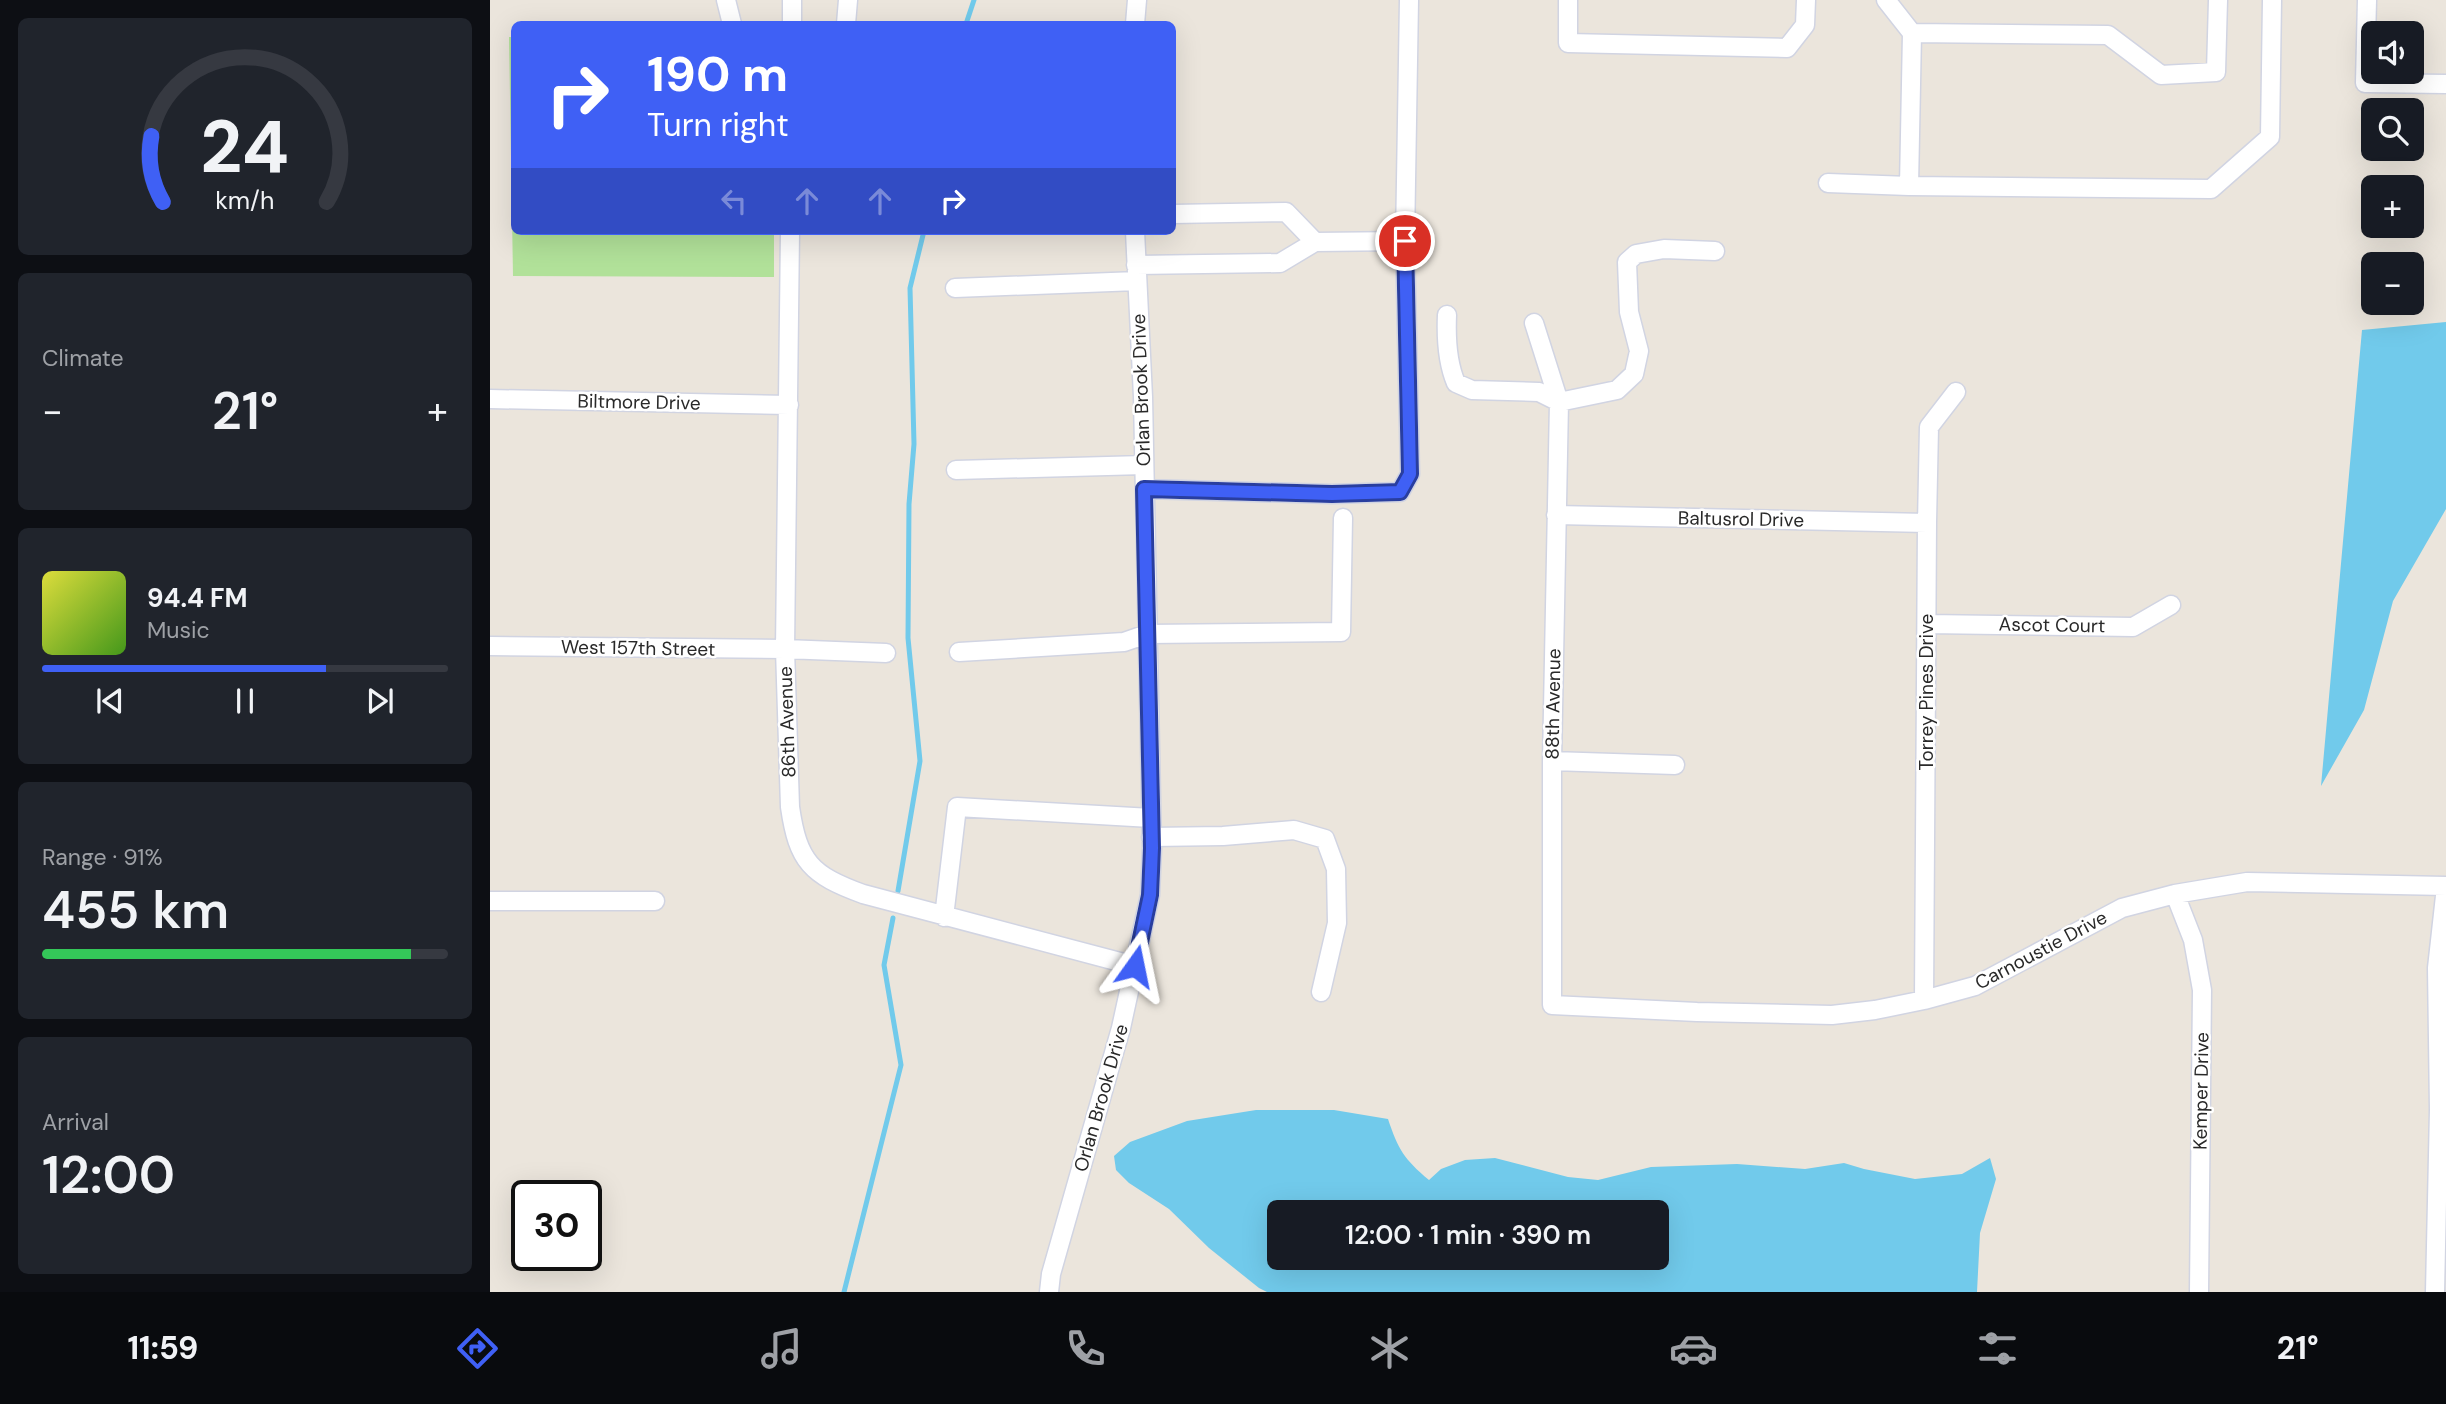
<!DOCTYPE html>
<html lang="en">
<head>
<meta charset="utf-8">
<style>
  body { margin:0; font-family:"DM Sans",sans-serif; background:#20242c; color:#f1f3f6; height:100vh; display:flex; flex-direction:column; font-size:26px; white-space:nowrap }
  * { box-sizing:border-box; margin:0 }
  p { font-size:23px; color:#9ea1a6 }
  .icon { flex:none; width:38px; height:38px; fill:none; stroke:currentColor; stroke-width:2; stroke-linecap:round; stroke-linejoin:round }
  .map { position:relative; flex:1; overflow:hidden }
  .sheet { display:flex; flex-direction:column; gap:18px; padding:18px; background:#0d0f14; width:490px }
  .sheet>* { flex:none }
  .banner { position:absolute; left:21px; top:21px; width:665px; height:214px; border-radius:10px; box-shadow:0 7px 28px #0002; background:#3f60f5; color:#fff; overflow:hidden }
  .tools { position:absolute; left:1871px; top:21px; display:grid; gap:14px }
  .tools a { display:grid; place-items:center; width:63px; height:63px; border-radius:10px; background:#171b24; box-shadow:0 7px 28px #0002; font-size:35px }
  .speed { position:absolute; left:21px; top:1180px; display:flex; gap:14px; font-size:35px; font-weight:700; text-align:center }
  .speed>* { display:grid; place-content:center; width:91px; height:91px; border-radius:50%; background:#171b24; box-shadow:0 7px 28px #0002; line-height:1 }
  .speed .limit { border:4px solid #111; border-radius:10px; background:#fff; color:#111 }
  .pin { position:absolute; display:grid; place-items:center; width:60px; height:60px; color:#fff; margin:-30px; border:4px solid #fff; border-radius:50%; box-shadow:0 2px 7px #0007 }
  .me { position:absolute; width:77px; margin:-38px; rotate:12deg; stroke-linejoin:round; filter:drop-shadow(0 0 5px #0008) }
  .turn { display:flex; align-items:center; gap:24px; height:147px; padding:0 21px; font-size:32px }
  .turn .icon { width:91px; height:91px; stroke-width:2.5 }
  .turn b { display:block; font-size:49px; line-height:60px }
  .lanes { display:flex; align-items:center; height:66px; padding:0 21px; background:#0003; justify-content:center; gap:35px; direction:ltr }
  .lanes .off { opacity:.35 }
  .big { font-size:52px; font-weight:600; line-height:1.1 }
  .sheet .card { flex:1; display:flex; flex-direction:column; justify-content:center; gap:10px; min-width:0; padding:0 24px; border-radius:10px; background:#20242c }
  .sheet .dial { align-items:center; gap:0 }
  .dial svg { height:182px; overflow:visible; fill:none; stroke:#363941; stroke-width:7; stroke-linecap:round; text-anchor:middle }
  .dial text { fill:#f1f3f6; stroke:none }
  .song { display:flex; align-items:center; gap:21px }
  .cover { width:84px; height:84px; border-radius:10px; background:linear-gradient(135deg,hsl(60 70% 55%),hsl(100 70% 35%)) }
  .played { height:7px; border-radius:4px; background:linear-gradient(90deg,#3f60f5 70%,#363941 70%) }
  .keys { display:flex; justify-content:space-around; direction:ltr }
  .heat { display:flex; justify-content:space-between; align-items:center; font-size:38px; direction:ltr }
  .charge { height:10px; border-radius:5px; background:linear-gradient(90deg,#34c759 91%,#363941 0) }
  .trip { position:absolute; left:777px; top:1200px; width:402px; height:70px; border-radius:10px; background:#171b24; box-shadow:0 7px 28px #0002; font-weight:600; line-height:70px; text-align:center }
  .dock { display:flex; height:112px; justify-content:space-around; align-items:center; background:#090b0e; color:#9ea1a6 }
  .dock .icon { width:49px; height:49px }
  .dock .active { color:#3f60f5 }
  .dock b { font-size:32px; color:#f1f3f6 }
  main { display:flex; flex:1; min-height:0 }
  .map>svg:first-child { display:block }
</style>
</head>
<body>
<main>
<section class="sheet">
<div class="card dial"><svg viewBox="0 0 100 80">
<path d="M14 69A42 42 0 1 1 86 69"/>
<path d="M14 69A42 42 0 0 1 9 40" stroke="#3f60f5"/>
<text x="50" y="56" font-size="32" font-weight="700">24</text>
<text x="50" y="72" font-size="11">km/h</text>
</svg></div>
<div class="card"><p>Climate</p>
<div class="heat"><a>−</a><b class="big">21°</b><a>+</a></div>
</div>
<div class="card">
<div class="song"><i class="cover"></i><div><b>94.4 FM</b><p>Music</p></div></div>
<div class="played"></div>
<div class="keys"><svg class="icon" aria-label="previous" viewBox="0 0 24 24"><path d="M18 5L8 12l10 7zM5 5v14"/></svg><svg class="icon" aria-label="pause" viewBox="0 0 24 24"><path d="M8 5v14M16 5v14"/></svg><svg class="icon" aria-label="next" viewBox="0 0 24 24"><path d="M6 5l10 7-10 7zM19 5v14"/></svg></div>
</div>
<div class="card"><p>Range · 91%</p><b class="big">455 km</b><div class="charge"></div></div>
<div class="card"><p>Arrival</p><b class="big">12:00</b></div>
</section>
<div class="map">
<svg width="1956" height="1292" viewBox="0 0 1956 1292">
  <rect width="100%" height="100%" fill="#ebe5dc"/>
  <path fill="#b1e199" d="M 19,37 L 24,37 L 24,231 L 284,231 L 284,277 L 23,276 Z"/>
  <path fill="#71caeb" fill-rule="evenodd" d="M 1956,322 L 1956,509 L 1903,601 L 1874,710 L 1831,786 L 1872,330 Z
    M 766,1110 L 844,1110 L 898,1119 C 908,1149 914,1159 939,1180 L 951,1169 L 975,1160 L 1005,1158 L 1078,1177 L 1108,1180 L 1161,1167 L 1247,1164 L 1315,1169 L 1354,1163 L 1374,1169 L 1425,1179 L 1472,1174 L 1500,1158 L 1506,1179 L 1490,1233 L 1487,1292 L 777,1292 L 769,1288 L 719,1248 L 679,1209 L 639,1183 L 626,1170 L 624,1156 L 640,1142 L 697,1121 ZM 789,1213 L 1167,1213 L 1167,1258 L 789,1258 Z"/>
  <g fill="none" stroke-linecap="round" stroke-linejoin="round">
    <path stroke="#71caeb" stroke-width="5" d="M 476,24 L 484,0
      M 408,891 L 430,761 L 418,638 L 419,504 L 424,444 L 420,288 L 434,231
      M 354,1292 L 411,1065 L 394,965 L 403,918"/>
    <g stroke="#d1d4e2" stroke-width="21">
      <path id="minor" d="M 236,0 L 242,24
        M 1078,0 L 1078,43 L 1297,48 L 1315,25 L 1316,0
        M 1396,0 L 1422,33 L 1618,35 L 1671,75 L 1726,72 L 1728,0
        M 1877,0 L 1875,83 L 1956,84
        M 302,24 L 302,0
        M 356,24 L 358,0
        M 645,24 L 647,0
        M 1422,33 L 1419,186 L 1721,189 L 1780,137 L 1782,0
        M 1338,183 L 1419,186
        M 682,214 L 796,212 L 825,242
        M 300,231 L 295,649 L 300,807 C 308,862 321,875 373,894 L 645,966
        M 646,265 L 790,263 L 825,242 L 915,241 L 919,0
        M 465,288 L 647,281
        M 957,315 C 956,338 957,362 966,383 L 982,390 L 1049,392 L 1069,402 L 1062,761 L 1062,1005 L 1207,1012 L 1342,1015 L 1385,1010 L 1434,1000 L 1485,986 L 1632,908 L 1685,894 L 1757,882 L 1956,886
        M 1044,323 L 1069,402 L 1127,390 L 1144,374 L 1149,351 L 1139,312 L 1137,262 L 1146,254 L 1174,249 L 1225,251
        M 0,399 L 299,405
        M 466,470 L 654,465
        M 655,489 L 842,494 L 910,492 L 920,474 L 915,241
        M 1066,515 L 1437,523
        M 1437,624 L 1643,627 L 1681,605
        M 0,646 L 295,649 L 396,653
        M 469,652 L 634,642 L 657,634 L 851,632 L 853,518
        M 1062,761 L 1185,765
        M 661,837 L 733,836 L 804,830 L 835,839 L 846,869 L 847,923 L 831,992
        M 1685,894 L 1703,940 L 1712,990 L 1709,1292
        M 0,901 L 165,901
        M 454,917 L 467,807 L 661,818
        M 1434,1000 L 1437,523 L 1439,427 L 1466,392
        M 559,1292 L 561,1274 L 631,1028 L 660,895 L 662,848 L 653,397 L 645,231
        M 1945,1292 L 1949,1110 L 1947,968 L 1956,887"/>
    </g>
    <use href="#minor" stroke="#fff" stroke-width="18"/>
  </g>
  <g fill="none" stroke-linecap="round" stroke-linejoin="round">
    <g stroke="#293e9f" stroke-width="18">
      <path id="route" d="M 645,966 L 660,895 L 662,848 L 654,489 L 842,494 L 910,492 L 920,474 L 915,241"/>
    </g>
    <use href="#route" stroke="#3f60f5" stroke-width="12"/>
  </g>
  <g text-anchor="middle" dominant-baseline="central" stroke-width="5" stroke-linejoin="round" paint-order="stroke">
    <g font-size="19" fill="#292929" stroke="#fff">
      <text transform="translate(651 390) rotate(-92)">Orlan Brook Drive</text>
      <text transform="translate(149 402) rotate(1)">Biltmore Drive</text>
      <text transform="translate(1251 519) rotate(1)">Baltusrol Drive</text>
      <text transform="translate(1562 625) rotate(1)">Ascot Court</text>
      <text transform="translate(148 648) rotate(1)">West 157th Street</text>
      <text transform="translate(1436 692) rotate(-90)">Torrey Pines Drive</text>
      <text transform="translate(1063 704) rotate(-89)">88th Avenue</text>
      <text transform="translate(297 722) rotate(-92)">86th Avenue</text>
      <text transform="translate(1551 950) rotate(-28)">Carnoustie Drive</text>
      <text transform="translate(1711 1091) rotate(-89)">Kemper Drive</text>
      <text transform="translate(611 1098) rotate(-74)">Orlan Brook Drive</text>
    </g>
  </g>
</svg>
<div class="tools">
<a><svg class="icon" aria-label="sound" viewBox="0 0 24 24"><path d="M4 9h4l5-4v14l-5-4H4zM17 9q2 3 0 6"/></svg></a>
<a><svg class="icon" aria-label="search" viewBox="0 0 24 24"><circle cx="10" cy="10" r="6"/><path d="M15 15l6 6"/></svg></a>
<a>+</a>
<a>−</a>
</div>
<div class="speed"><div class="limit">30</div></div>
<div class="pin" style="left:915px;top:241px;background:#d93025"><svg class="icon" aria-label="arrive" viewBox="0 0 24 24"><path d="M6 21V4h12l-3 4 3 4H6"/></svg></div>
<svg class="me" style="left:645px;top:966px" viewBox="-20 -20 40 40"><path d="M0-17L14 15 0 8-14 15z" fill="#3f60f5" stroke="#fff" stroke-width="4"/></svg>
<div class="trip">12:00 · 1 min · 390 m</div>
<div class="banner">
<div class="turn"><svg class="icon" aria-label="right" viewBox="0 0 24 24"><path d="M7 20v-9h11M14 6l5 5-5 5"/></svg><div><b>190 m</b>Turn right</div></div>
<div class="lanes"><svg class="icon off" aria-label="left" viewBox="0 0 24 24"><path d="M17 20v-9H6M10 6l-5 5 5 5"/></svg><svg class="icon off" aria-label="ahead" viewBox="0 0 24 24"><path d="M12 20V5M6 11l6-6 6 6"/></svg><svg class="icon off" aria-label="ahead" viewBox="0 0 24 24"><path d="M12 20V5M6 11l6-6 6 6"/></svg><svg class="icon" aria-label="right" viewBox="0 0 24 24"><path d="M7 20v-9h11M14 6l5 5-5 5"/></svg></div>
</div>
</div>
</main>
<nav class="dock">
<b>11:59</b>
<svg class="icon active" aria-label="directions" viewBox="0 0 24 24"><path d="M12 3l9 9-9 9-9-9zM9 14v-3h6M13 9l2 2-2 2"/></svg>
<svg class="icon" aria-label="music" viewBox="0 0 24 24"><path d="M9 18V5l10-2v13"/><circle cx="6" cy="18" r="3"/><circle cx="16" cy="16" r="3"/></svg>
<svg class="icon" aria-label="phone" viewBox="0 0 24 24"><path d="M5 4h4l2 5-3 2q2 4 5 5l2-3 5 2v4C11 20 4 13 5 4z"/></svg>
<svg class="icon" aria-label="climate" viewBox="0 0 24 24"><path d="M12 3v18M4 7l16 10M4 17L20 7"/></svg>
<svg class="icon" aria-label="car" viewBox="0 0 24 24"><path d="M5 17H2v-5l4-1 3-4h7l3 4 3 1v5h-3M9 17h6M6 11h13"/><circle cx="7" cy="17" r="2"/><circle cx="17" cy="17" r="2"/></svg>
<svg class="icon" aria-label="filters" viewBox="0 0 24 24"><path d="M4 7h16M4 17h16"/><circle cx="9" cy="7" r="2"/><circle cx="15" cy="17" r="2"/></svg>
<b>21°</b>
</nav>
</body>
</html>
